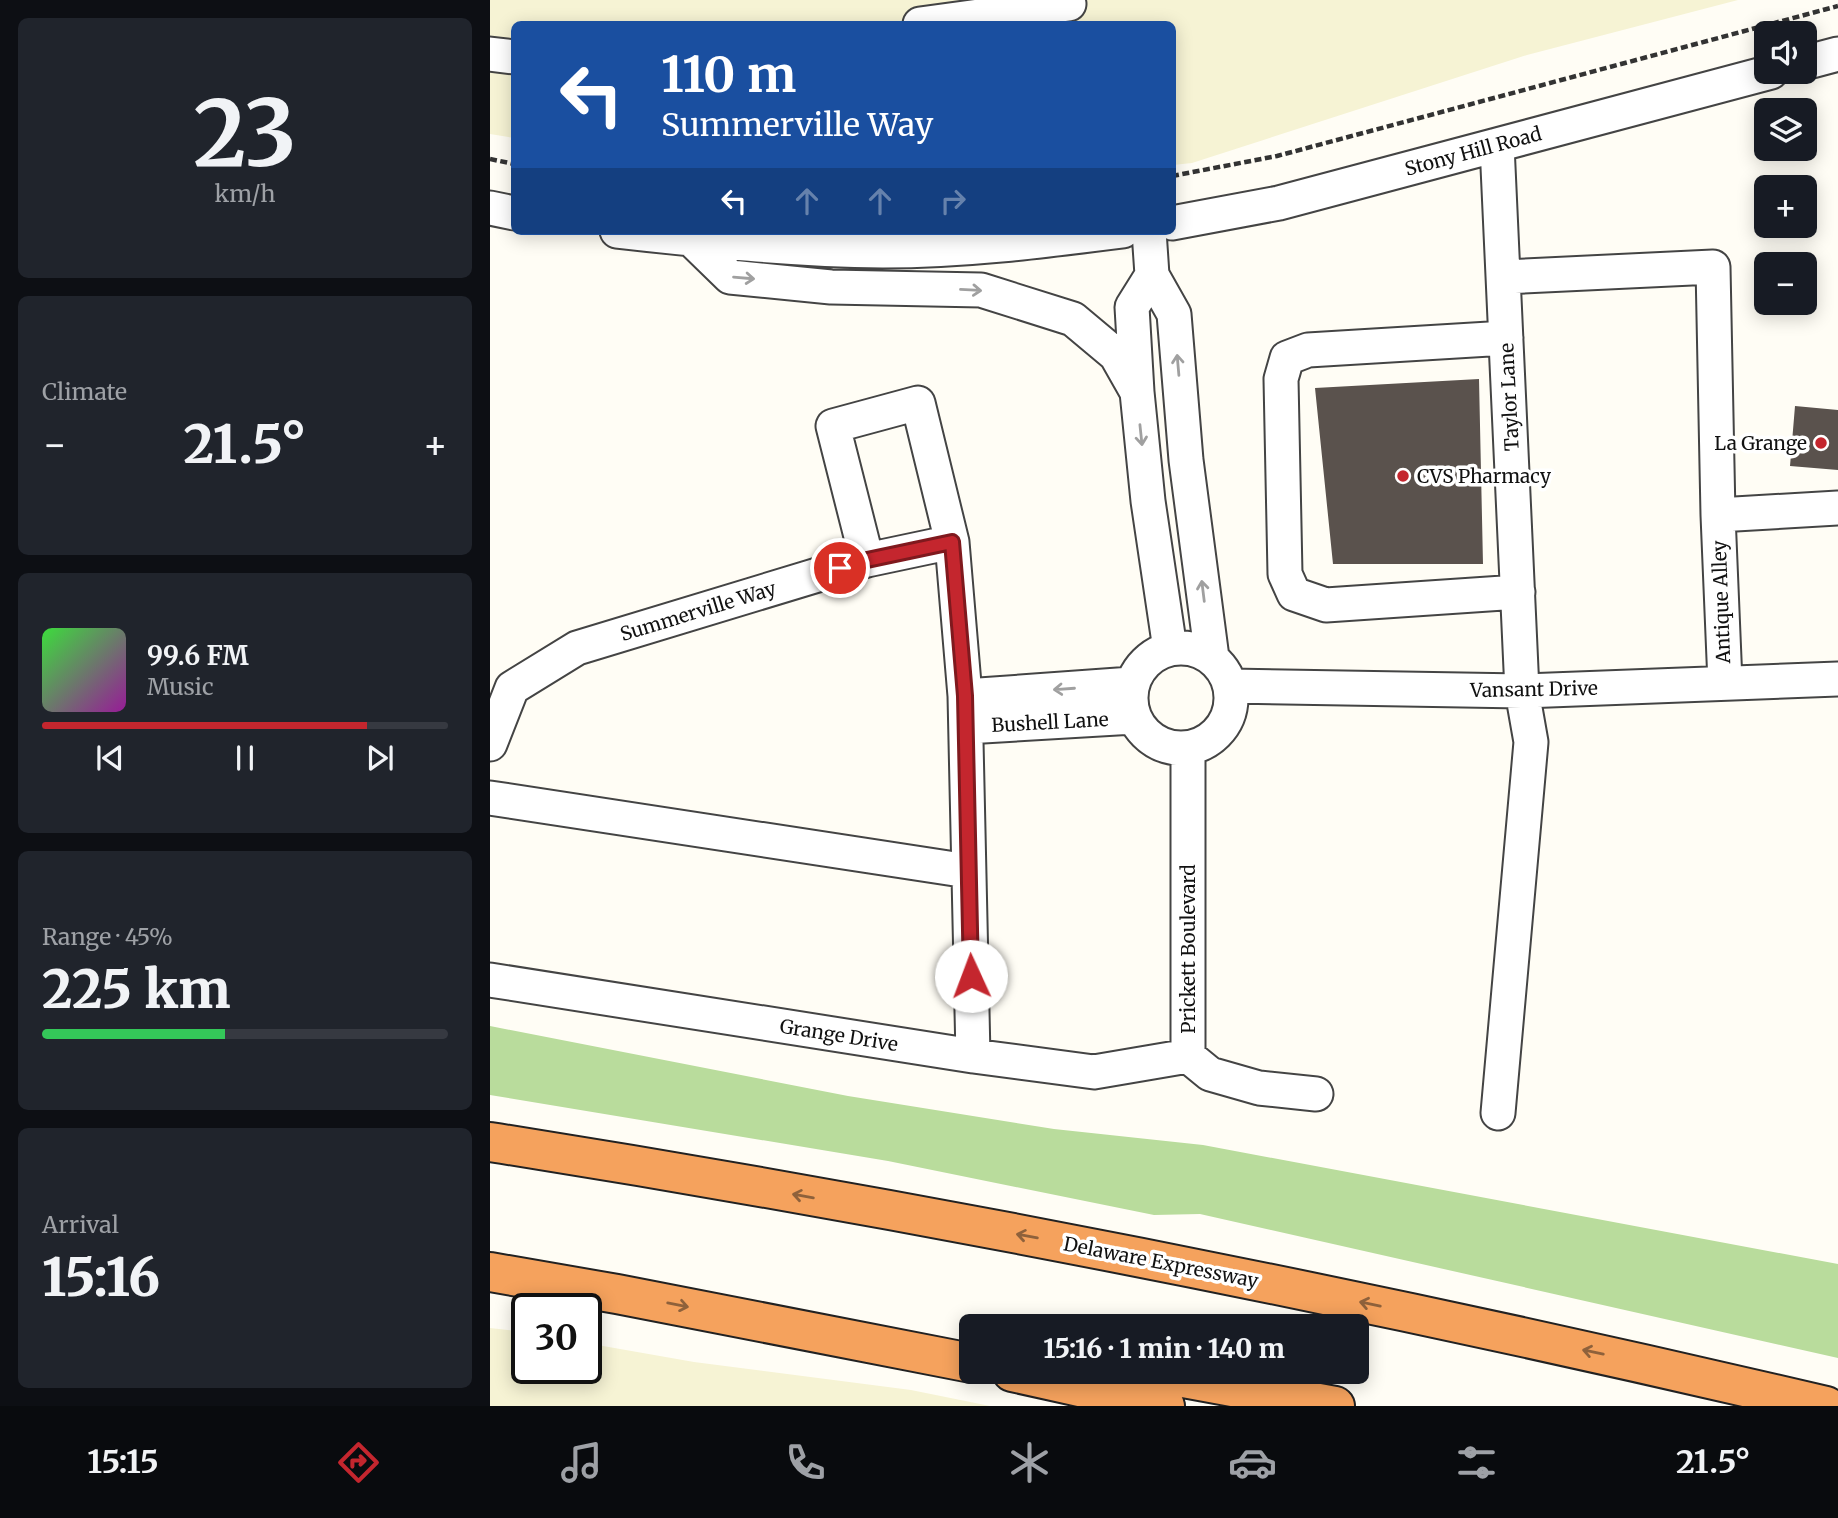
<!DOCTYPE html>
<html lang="en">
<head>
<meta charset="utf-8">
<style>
  body { margin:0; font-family:Merriweather,serif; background:#20242c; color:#f1f3f6; height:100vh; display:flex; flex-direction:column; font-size:26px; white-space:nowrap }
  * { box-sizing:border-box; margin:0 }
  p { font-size:23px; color:#9ea1a6 }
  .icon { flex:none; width:38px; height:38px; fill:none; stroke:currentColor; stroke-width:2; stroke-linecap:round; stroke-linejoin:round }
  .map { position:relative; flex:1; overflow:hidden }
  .panel { display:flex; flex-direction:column; gap:18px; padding:18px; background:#0d0f14; width:490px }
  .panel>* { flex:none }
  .guide { position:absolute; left:21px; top:21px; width:665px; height:214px; border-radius:10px; box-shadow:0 4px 18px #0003; background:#1a4fa0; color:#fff; overflow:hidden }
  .controls { position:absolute; left:1264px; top:21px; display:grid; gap:14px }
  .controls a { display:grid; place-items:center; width:63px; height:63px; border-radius:10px; background:#171b24; box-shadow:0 4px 18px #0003; font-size:35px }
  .speed { position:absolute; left:21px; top:1293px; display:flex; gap:14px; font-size:35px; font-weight:700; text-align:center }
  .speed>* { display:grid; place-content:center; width:91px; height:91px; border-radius:50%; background:#171b24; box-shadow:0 4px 18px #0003; line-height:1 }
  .speed .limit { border:4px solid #111; border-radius:10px; background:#fff; color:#111 }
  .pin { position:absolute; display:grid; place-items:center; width:60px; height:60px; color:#fff; margin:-30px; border:4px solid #fff; border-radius:50%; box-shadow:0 2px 7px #0007 }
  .me { position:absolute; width:77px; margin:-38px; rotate:358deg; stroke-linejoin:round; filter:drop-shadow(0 0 5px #0008) }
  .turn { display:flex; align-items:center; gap:24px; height:147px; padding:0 35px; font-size:32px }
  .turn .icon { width:91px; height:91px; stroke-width:2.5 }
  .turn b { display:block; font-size:49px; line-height:60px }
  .lanes { display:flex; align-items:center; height:66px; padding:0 35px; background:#0003; justify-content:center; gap:35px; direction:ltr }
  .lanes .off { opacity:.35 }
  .big { font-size:52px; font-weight:800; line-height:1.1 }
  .panel .card { flex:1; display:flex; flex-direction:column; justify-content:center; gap:10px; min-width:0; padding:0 24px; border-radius:10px; background:#20242c }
  .panel .dial { align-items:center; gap:0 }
  .dial b { font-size:91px; line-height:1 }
  .song { display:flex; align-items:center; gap:21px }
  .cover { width:84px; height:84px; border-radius:10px; background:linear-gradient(135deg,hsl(120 70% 55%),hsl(300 70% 35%)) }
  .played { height:7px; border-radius:4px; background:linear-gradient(90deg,#c4262e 80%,#363941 80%) }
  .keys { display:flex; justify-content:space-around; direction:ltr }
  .heat { display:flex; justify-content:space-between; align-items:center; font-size:38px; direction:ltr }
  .charge { height:10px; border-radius:5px; background:linear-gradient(90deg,#34c759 45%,#363941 0) }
  .trip { position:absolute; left:469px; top:1314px; width:410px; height:70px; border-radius:10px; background:#171b24; box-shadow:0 4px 18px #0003; font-weight:800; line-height:70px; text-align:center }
  .menu { display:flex; height:112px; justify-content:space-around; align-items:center; background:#090b0e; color:#9ea1a6 }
  .menu .icon { width:49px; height:49px }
  .menu .current { color:#c4262e }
  .menu b { font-size:32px; color:#f1f3f6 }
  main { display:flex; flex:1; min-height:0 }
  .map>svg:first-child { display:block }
</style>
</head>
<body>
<main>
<section class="panel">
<div class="card dial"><b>23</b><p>km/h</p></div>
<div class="card"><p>Climate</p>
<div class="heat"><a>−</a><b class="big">21.5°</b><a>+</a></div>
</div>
<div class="card">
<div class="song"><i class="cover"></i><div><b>99.6 FM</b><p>Music</p></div></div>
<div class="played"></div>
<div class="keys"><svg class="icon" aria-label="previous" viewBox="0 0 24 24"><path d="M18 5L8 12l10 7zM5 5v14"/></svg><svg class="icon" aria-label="pause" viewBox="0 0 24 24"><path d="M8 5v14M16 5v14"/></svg><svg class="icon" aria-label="next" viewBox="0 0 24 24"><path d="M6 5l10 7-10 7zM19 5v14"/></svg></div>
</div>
<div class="card"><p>Range · 45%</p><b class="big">225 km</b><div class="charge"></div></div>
<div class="card"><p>Arrival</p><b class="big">15:16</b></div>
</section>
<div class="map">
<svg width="1348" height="1406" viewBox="0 0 1348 1406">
  <rect width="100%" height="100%" fill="#fffdf5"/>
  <path fill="#f6f3d4" d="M 0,0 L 1248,0 L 1037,55 L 702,163 L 683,165 L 682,24 L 24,24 L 24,138 L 0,134 Z
    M 0,1328 L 37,1332 L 37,1368 L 96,1368 L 96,1343 L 204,1362 L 421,1390 L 500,1406 L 0,1406 Z"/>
  <path fill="#b9dc9c" d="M 0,1026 L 358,1096 L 564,1129 L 713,1145 L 1348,1264 L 1348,1358 L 710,1214 L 664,1215 L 398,1161 L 0,1095 Z"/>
  <path fill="#5a524d" d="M 989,379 L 993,564 L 843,564 L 825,388 Z
    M 1305,406 L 1348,410 L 1348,470 L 1300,466 Z"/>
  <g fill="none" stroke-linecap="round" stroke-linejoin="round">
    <g stroke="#444" stroke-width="37">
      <path id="minor" d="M 430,24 L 579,4
        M 0,54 L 24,57
        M 1314,63 L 1348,54
        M 1007,145 L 1032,691 L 1041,742 L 1008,1113
        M 0,208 L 24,213
        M 682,223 L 789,203 L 1281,72
        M 127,231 C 215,241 304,250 393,251 C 474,251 554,241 633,231
        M 659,231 L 662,275 L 684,314 L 696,460 L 722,658
        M 201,239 L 240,277 L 341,287 L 491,290 L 583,319 L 626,355 L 647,392
        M 662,275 L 642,307 L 647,392 L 658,501 L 680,649
        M 1014,277 L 1223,267 L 1228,515
        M 1016,338 L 818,350 L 797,358 L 791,379 L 795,574 L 804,594 L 836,605 L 1028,592
        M 377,560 L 343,426 L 428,403 L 462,542 L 475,696 L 483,1056
        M641 698a50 50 0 1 1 100 0a50 50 0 1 1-100 0Z
        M 1235,683 L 1228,515 L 1348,508
        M 740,686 L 1032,691 L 1348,679
        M 475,696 L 642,684
        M 476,727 L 644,717
        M 0,744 L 22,688 L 87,648 L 377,560 L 462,542
        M 0,798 L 478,871
        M 0,980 L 483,1056 L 604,1072 L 698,1056
        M 698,1056 L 698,748
        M 698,1056 L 720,1074 L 769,1088 L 826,1094"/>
    </g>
    <g stroke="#222" stroke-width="42">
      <path id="highway" d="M 0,1142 C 449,1213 894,1302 1336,1406
        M 0,1272 L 127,1294 L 481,1363
        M 522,1372 L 675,1406
        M 661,1372 L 845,1406"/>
    </g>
    <path stroke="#333" stroke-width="4.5" stroke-dasharray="7 3.5" stroke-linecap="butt" d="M 0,159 L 24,164
      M 682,176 L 787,156 L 1348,6"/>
    <use href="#minor" stroke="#fff" stroke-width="33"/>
    <use href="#highway" stroke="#f5a25d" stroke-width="38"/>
  </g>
  <defs><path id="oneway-shaft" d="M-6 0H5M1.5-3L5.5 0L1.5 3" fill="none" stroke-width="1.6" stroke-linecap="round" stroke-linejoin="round" transform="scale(1.75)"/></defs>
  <g stroke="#a0a0a0">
    <use href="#oneway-shaft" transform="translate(254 278) rotate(5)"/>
    <use href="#oneway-shaft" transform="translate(481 290) rotate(3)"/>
    <use href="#oneway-shaft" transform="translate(688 365) rotate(-95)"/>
    <use href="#oneway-shaft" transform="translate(651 435) rotate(84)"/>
    <use href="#oneway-shaft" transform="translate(713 591) rotate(-97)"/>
    <use href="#oneway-shaft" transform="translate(574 689) rotate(176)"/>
  </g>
  <g stroke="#8e613b">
    <use href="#oneway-shaft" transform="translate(313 1196) rotate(-170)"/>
    <use href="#oneway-shaft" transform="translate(537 1236) rotate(-170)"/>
    <use href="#oneway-shaft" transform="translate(880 1304) rotate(-168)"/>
    <use href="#oneway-shaft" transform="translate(188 1305) rotate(11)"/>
    <use href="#oneway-shaft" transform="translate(1103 1352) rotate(-168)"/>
  </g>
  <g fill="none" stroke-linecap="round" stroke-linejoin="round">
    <g stroke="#7f191e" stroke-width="18">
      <path id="route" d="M 350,568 L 377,560 L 462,542 L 475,696 L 481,976"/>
    </g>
    <use href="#route" stroke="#c4262e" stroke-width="12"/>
  </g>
  <g fill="#c4262e" stroke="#fff" stroke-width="2.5">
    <circle cx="1331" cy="443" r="7"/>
    <circle cx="913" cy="476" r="7"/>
  </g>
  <g text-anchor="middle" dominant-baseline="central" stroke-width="7" stroke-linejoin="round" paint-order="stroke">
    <g font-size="19" fill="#111" stroke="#fff">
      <text transform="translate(983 151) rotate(-15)">Stony Hill Road</text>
      <text transform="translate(1019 397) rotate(-93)">Taylor Lane</text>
      <text transform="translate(1231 602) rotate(-92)">Antique Alley</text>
      <text transform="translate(208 611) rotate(-17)">Summerville Way</text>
      <text transform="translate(1044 689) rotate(-1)">Vansant Drive</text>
      <text transform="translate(560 722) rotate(-3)">Bushell Lane</text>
      <text transform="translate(698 949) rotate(-90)">Prickett Boulevard</text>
      <text transform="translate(349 1035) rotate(9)">Grange Drive</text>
      <text transform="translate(671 1262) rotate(11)">Delaware Expressway</text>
    </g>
    <g font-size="19" fill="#111" stroke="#fff" text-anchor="end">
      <text x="1317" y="443">La Grange</text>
      <text x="927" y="476" text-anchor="start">CVS Pharmacy</text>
    </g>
  </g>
</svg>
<div class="controls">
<a><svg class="icon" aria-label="sound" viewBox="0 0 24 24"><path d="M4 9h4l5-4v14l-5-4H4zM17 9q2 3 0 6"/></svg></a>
<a><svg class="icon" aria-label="layers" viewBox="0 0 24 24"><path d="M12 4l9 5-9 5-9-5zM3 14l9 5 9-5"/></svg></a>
<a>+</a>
<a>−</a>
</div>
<div class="speed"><div class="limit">30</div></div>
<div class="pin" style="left:350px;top:568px;background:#d93025"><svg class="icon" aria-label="arrive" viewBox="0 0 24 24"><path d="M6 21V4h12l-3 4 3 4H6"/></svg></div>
<svg class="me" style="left:481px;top:976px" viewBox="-20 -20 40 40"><circle r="19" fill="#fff"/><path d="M0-13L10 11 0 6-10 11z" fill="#c4262e"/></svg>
<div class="trip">15:16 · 1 min · 140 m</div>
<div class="guide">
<div class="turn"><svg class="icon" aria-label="left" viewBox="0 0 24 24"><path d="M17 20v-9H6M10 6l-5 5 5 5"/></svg><div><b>110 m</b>Summerville Way</div></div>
<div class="lanes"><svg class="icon" aria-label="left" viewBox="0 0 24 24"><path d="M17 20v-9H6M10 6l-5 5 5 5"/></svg><svg class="icon off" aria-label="ahead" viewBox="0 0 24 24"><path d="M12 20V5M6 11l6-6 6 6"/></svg><svg class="icon off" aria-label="ahead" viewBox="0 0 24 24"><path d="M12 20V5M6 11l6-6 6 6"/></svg><svg class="icon off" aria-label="right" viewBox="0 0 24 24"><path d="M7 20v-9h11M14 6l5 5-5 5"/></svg></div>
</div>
</div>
</main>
<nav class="menu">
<b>15:15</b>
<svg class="icon current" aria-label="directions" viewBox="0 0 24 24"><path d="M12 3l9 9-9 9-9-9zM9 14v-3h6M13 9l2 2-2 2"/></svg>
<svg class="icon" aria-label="music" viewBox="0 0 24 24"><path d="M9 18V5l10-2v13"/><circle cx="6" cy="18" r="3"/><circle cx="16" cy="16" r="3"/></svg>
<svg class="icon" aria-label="phone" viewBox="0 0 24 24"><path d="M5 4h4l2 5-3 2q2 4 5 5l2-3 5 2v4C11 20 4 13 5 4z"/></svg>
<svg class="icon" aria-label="climate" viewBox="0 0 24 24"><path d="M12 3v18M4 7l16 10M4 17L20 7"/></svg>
<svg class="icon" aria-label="car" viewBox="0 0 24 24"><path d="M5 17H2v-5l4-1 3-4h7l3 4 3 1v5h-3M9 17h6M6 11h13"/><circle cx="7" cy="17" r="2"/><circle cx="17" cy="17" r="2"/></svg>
<svg class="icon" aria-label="filters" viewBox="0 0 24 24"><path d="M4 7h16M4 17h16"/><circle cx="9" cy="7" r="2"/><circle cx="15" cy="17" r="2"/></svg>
<b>21.5°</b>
</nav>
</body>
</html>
